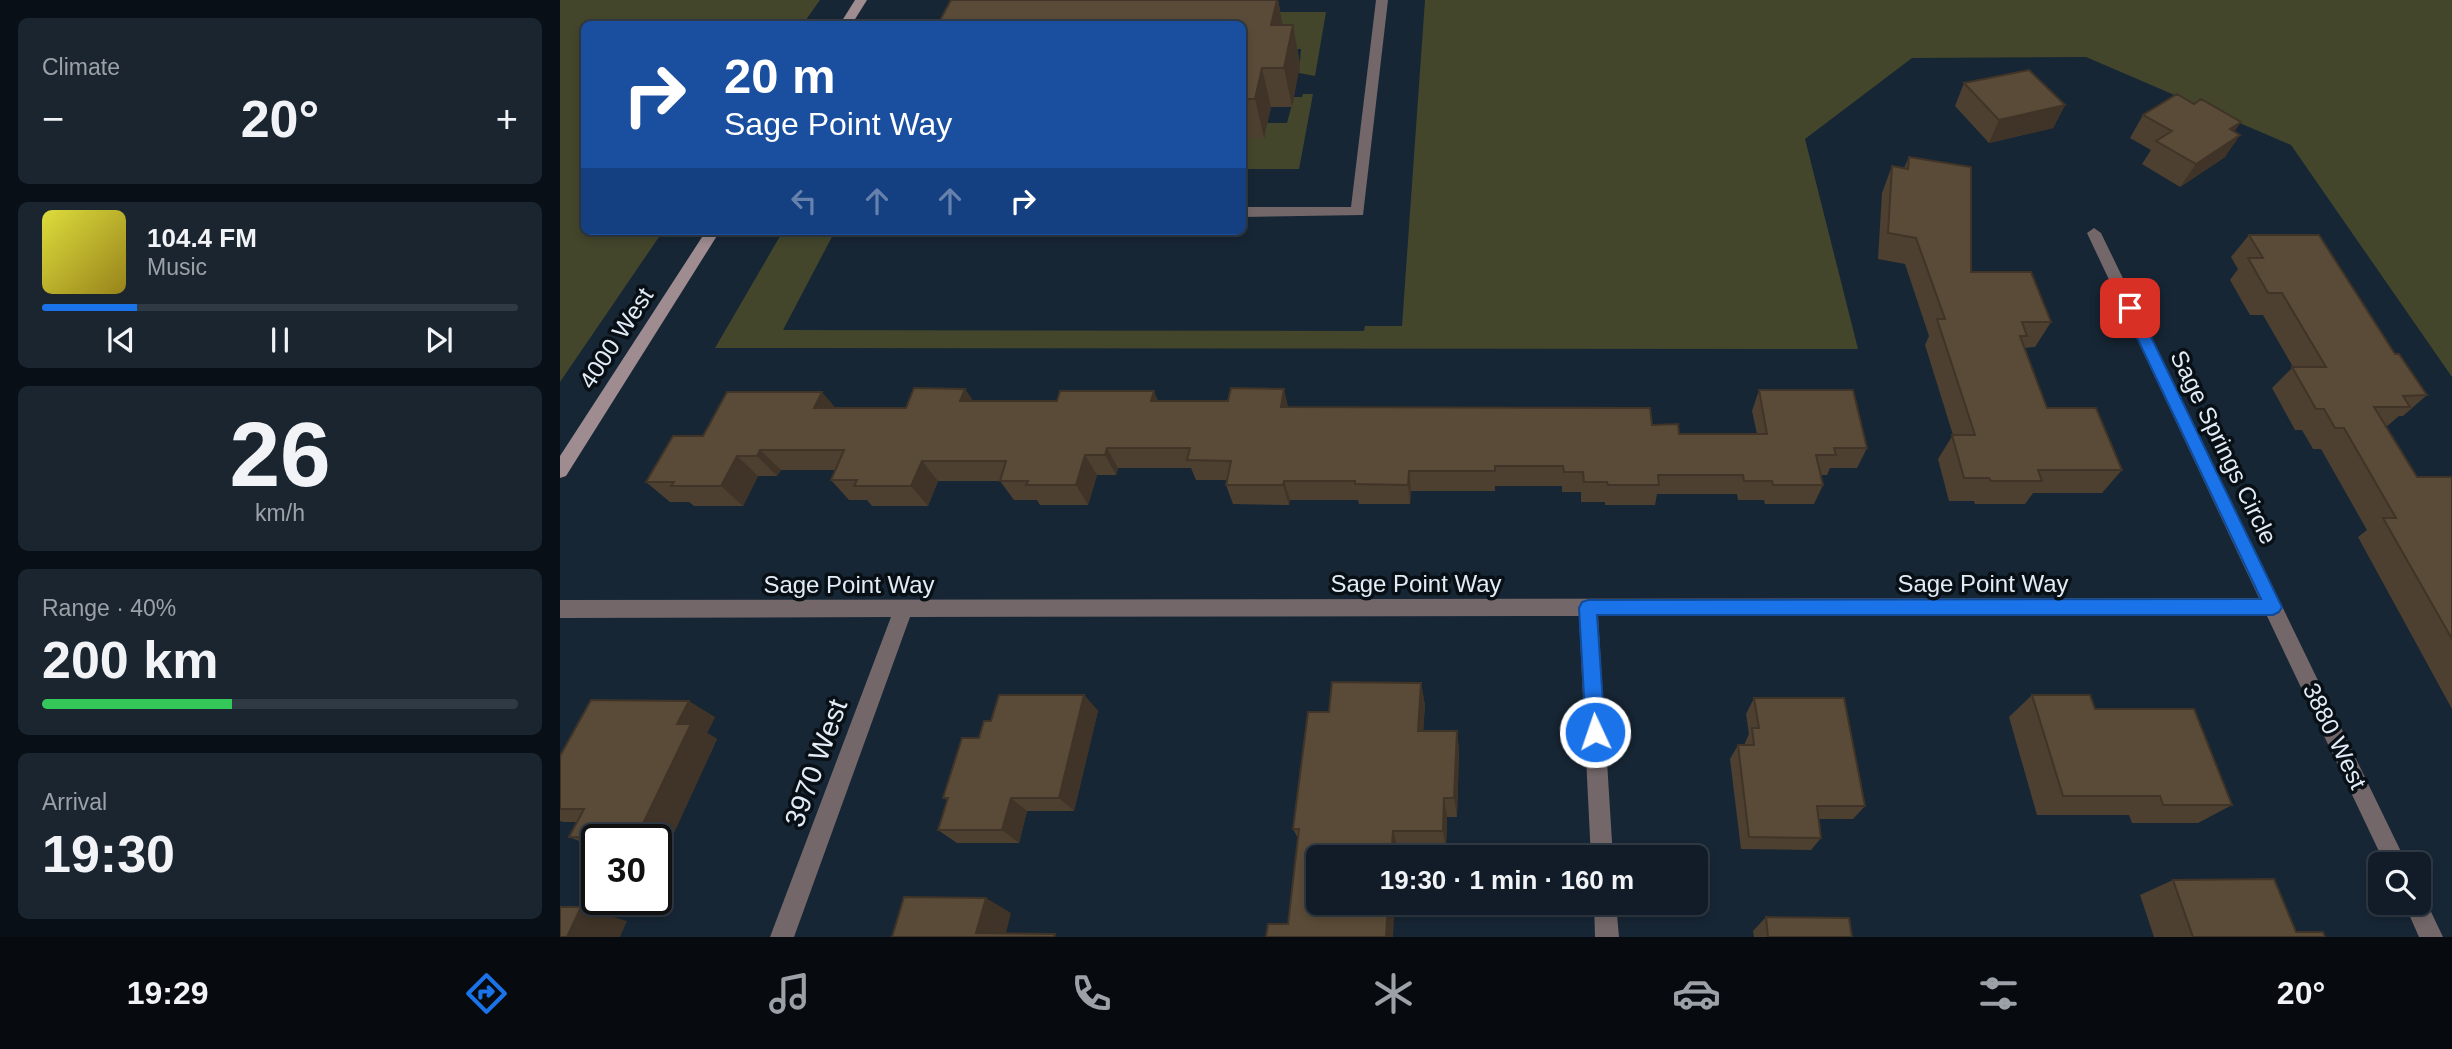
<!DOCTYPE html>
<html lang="en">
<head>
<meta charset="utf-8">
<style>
  body { margin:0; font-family:Arial,sans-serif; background:#1a2530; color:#f1f3f6; height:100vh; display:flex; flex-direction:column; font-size:26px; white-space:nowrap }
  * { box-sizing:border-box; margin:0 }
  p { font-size:23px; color:#9ca1a8 }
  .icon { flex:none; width:38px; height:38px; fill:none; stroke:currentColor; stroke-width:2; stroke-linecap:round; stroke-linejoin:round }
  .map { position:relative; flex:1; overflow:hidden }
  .sheet { display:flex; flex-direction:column; gap:18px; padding:18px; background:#090f16; width:560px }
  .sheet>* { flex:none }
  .guide { position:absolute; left:21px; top:21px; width:665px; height:214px; border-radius:10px; box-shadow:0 4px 10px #0003,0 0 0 2px #303a45; background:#1a4fa0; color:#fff; overflow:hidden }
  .tools { position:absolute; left:1808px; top:852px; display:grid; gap:14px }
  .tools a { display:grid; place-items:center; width:63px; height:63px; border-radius:10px; background:#111c28; box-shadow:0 4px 10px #0003,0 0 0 2px #303a45; font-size:35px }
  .speed { position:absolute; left:21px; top:824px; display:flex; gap:14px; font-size:35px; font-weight:700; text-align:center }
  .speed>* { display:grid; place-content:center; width:91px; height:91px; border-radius:50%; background:#111c28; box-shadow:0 4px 10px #0003,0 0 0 2px #303a45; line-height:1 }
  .speed .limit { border:4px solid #111; border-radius:10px; background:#fff; color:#111 }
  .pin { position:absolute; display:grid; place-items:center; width:60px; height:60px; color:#fff; margin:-30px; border-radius:14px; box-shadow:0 4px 10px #0006 }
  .me { position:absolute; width:77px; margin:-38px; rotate:357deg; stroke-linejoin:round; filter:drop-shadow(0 0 5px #0008) }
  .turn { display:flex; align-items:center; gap:24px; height:147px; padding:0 28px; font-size:32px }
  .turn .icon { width:91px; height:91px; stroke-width:2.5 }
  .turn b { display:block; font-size:49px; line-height:60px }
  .lanes { display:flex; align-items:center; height:66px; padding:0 28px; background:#0003; justify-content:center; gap:35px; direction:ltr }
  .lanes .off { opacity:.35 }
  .big { font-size:52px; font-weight:600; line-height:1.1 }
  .sheet .tile { flex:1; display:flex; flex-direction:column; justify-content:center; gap:10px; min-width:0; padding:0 24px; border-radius:10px; background:#1a2530 }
  .sheet .dial { align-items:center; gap:0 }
  .dial b { font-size:91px; line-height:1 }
  .song { display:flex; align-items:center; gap:21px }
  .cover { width:84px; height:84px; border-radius:10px; background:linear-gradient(135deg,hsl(60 70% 55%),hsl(50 70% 35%)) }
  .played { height:7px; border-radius:4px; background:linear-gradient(90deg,#1a73e8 20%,#303a45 20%) }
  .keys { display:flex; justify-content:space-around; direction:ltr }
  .heat { display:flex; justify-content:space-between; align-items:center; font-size:38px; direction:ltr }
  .charge { height:10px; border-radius:5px; background:linear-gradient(90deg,#34c759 40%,#303a45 0) }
  .trip { position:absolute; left:746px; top:845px; width:402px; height:70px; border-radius:10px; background:#111c28; box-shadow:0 4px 10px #0003,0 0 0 2px #303a45; font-weight:600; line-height:70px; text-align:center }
  .dock { display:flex; height:112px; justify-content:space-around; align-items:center; background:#070b10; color:#9ca1a8 }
  .dock .icon { width:49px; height:49px }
  .dock .current { color:#1a73e8 }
  .dock b { font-size:32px; color:#f1f3f6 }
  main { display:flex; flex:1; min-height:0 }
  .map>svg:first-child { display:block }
</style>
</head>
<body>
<main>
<section class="sheet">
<div class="tile"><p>Climate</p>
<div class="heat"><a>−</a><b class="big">20°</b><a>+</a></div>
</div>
<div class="tile">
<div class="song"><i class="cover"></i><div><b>104.4 FM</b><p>Music</p></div></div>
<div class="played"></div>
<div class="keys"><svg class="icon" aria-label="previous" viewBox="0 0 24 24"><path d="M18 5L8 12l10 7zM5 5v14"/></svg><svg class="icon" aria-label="pause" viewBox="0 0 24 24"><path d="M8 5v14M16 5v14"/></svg><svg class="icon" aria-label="next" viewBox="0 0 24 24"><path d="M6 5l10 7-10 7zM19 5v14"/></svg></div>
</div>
<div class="tile dial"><b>26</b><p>km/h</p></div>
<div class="tile"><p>Range · 40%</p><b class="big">200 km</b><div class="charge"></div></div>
<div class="tile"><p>Arrival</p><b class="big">19:30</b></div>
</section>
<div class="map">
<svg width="1892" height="937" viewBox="0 0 1892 937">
  <rect width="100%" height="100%" fill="#172635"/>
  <path fill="#43462b" d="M 0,0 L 260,0 L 243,24 L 24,24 L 24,231 L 103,231 L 0,382 Z
    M 865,0 L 1892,0 L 1892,377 L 1731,145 L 1526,57 L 1352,58 L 1245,139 L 1298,349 L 155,348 L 223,231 L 275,231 L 223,330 L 804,331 L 805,326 L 842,326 Z
    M 608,12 L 766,12 L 755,76 L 739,73 L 741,49 L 722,49 L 682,24 L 604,24 Z
    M 743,94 L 753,94 L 739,169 L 683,169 L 683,138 L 704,138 L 707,123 L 727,123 L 734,97 L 742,97 Z"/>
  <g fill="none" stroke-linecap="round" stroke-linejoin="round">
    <path fill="#736769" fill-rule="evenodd" d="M 816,0 L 828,0 L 803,215 L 682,217 L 682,207 L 791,207 Z"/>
    <path fill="#736769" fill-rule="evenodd" d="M 1534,228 L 1541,233 L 1847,864 L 1825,864 L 1707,616 L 1038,616 L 1053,858 L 1031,858 L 1019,616 L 350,617 L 234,937 L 210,937 L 331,617 L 0,618 L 0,600 L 1699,598 L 1527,233 Z
      M 1858,893 L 1863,895 L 1883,937 L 1859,937 L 1844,903 L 1858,903 Z
      M 1034,903 L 1056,903 L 1059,937 L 1035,937 Z"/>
    <path fill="#9f8c90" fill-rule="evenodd" d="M 295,0 L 307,0 L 292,24 L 280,24 Z
      M 146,231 L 160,231 L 6,476 L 0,478 L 0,456 Z"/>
  </g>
  <path fill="#4d4030" d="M 718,0 L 723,25 L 733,25 L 740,64 L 732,107 L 711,107 L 704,138 L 682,138 L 682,24 Z
    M 1404,83 L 1505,105 L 1493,128 L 1429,143 L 1395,106 Z
    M 1583,115 L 1674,131 L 1665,157 L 1620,187 L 1582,164 L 1591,150 L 1570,138 Z
    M 1349,157 L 1411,272 L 1491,322 L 1475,347 L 1464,348 L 1487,408 L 1562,470 L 1542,493 L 1473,493 L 1465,504 L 1415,504 L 1414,501 L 1389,501 L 1378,459 L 1393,435 L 1365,345 L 1369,336 L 1345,264 L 1318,259 L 1322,193 L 1332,166 L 1344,168 Z
    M 1689,235 L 1835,354 L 1867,395 L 1843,416 L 1839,416 L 1826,427 L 1857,477 L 1892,477 L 1892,709 L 1798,537 L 1807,530 L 1761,449 L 1753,449 L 1742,430 L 1735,430 L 1712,388 L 1733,367 L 1703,315 L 1690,315 L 1670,280 L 1678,269 L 1671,257 Z
    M 405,389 L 413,401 L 598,401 L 1092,425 L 1119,434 L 1197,434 L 1192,411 L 1199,390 L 1307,448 L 1297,468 L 1270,468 L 1267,475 L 1261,475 L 1263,485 L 1254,504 L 1205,504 L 1204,500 L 1178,500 L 1177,494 L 1097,494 L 1095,505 L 1045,505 L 1045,502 L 1021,502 L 1021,492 L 1002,492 L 1002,486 L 935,486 L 935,491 L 851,491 L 850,504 L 799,504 L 798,500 L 730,500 L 729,505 L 673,504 L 666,485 L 666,480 L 636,480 L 631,468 L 558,468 L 556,475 L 537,475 L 528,505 L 480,505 L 477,500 L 454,500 L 440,481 L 378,481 L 368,506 L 312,506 L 307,500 L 289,500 L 271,480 L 275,470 L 221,470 L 217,476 L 198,476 L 183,506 L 134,506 L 129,502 L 110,502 L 86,482 L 143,436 L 276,408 L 346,408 Z
    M 861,683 L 865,705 L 863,731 L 897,731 L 899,751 L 897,817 L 887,817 L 886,848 L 838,848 L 838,858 L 758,858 L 728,924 L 738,838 L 733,829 L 769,712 Z
    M 524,695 L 538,711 L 514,811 L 467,811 L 459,843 L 397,843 L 378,830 L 387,800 L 383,798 L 419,738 L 431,721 Z
    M 1472,695 L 1672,805 L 1638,823 L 1572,823 L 1569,815 L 1477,815 L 1449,717 Z
    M 1194,698 L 1305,806 L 1293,819 L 1259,819 L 1261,838 L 1251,850 L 1181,849 L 1170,759 L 1178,745 L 1184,745 L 1189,734 L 1186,714 Z
    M 155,717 L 147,733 L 157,739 L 106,850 L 96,850 L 96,840 L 37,840 L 37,848 L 9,837 L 17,822 L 4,822 L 0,821 L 0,756 Z
    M 1613,880 L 1736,932 L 1765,937 L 1594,937 L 1580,895 Z
    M 1206,917 L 1292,937 L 1194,937 L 1193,931 Z"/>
  <path fill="#3f3427" d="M 718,0 L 725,37 L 711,25 Z
    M 733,25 L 740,64 L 732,107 L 724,68 Z
    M 702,68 L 711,107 L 704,138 L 695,99 Z
    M 1505,105 L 1493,128 L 1429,143 L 1439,120 Z
    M 1681,122 L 1666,144 L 1670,129 Z
    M 1680,135 L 1665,157 L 1620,187 L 1636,164 Z
    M 405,389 L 419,410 L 400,401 Z
    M 724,389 L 729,410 L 721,407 Z
    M 594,391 L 603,412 L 591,401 Z
    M 262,392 L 280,413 L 254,408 Z
    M 547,448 L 558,468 L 556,475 L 545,455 Z
    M 200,450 L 221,470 L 217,476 L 197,456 Z
    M 525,455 L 537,475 L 528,505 L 516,485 Z
    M 177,456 L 198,476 L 183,506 L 161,486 Z
    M 362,461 L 378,481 L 368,506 L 351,486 Z
    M 849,471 L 851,491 L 850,504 L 848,485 Z
    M 724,481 L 730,500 L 729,505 L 723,485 Z
    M 861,683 L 865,705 L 862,751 L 858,731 Z
    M 524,695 L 538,711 L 514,811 L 499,798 Z
    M 129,701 L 155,717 L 147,733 L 157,739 L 106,850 L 96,847 L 96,840 L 80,840 L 76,838 L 117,724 Z
    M 897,731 L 899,751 L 897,817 L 894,798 Z
    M 451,798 L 467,811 L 459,843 L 442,830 Z
    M 884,798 L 887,817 L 886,848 L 883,831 Z
    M 833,831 L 838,848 L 838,858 L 831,858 Z
    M 426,898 L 451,913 L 445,937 L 416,933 Z
    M 828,903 L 835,903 L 833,937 L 826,937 Z
    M 21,907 L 67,921 L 60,937 L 7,937 Z"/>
  <path fill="#5a4b38" stroke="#3f3427" stroke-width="2" d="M 391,0 L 717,0 L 711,25 L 733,25 L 724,68 L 702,68 L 695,99 L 682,99 L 682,24 L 378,24 Z
    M 1469,70 L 1505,105 L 1439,120 L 1404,83 Z
    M 1617,94 L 1634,104 L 1641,99 L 1681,122 L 1670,129 L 1680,135 L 1636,164 L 1596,141 L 1612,131 L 1583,115 Z
    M 1349,157 L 1411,167 L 1411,272 L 1471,272 L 1491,322 L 1462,322 L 1467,336 L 1460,336 L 1487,408 L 1536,408 L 1562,470 L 1478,470 L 1482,481 L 1431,481 L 1429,478 L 1404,478 L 1392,435 L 1415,435 L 1377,319 L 1385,319 L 1356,238 L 1328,233 L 1332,166 L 1348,169 Z
    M 1689,235 L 1759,235 L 1835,354 L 1839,354 L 1867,395 L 1843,396 L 1850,407 L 1814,407 L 1857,477 L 1892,477 L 1892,639 L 1823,518 L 1836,518 L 1784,428 L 1775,428 L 1764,409 L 1756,409 L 1732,367 L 1766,367 L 1722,293 L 1708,293 L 1688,258 L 1703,258 Z
    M 354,388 L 405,389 L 400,401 L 497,401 L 500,391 L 594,391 L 591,401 L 668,401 L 671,388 L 724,389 L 721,407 L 1090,408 L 1092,425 L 1118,424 L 1119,434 L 1207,434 L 1199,390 L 1293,390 L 1307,448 L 1274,448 L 1276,455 L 1256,455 L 1263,485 L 1213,485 L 1212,481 L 1184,481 L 1183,475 L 1098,475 L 1099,485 L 1048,485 L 1047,482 L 1024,482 L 1023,472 L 1004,472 L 1003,466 L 935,466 L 935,471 L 849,471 L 848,485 L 795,484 L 795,481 L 724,481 L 723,485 L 666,485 L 671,461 L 627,460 L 630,448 L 547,448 L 545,455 L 525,455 L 516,485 L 466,485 L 468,481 L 440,481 L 446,461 L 362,461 L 351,486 L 294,486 L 297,480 L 271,480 L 284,450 L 200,450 L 197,456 L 177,456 L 161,486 L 111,486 L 114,482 L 86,482 L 113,436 L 143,436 L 167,392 L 262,392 L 254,408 L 346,408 Z
    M 772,682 L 861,683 L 858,731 L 897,731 L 894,798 L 884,798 L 883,831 L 833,831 L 831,858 L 758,858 L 758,903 L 828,903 L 826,937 L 706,937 L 708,924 L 728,924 L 739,829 L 733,829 L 748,712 L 769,712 Z
    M 439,695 L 524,695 L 499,798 L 451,798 L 442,830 L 378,830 L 388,798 L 383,798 L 402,738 L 419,738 L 424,721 L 431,721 Z
    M 1472,695 L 1530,695 L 1535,709 L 1634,709 L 1672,805 L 1603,805 L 1600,796 L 1503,796 Z
    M 1194,698 L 1284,698 L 1305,806 L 1257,806 L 1261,838 L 1189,837 L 1178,745 L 1194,745 L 1192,728 L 1199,728 Z
    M 31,700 L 129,701 L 117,724 L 131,724 L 76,838 L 9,837 L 24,809 L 0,809 L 0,756 Z
    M 1714,879 L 1736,932 L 1763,932 L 1765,937 L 1633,937 L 1613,880 Z
    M 344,897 L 426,898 L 416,933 L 495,934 L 494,937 L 332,937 Z
    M 0,907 L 21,907 L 7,937 L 0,937 Z
    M 1206,917 L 1289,918 L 1292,937 L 1208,937 Z"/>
  <path fill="#1a73e8" stroke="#114b97" stroke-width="2" d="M 1570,303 L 1577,308 L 1719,601 L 1722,607 L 1719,612 L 1713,615 L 1037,615 L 1045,732 L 1042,738 L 1035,741 L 1029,738 L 1026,732 L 1019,608 L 1022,602 L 1028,600 L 1701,599 L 1563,308 Z"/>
  <g text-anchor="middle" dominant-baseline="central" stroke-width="7" stroke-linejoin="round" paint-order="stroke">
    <g font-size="24" fill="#e2ecf7" stroke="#080f15">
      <text transform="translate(56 338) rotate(-57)">4000 West</text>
      <text transform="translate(1664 447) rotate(64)">Sage Springs Circle</text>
      <text x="856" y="583">Sage Point Way</text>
      <text x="1423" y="583">Sage Point Way</text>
      <text x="289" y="584">Sage Point Way</text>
      <text transform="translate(1775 736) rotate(64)">3880 West</text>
    </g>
    <g font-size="28" fill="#e2ecf7" stroke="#080f15">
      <text transform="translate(256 763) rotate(-70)">3970 West</text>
    </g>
  </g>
</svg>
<div class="tools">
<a><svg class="icon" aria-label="search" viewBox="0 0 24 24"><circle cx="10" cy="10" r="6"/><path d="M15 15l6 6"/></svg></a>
</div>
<div class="speed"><div class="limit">30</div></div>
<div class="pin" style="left:1570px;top:308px;background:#d93025"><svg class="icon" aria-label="arrive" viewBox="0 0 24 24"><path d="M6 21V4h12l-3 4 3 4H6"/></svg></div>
<svg class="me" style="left:1035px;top:732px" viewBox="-20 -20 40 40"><circle r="17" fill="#1a73e8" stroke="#fff" stroke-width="3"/><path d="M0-11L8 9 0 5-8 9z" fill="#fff"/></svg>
<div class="trip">19:30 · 1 min · 160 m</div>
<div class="guide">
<div class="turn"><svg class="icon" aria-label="right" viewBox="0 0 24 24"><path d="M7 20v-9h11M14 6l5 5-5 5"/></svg><div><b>20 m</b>Sage Point Way</div></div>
<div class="lanes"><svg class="icon off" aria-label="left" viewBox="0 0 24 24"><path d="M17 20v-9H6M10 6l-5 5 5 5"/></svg><svg class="icon off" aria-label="ahead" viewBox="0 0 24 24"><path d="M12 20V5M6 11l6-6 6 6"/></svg><svg class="icon off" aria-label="ahead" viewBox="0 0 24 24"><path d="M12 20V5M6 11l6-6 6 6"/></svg><svg class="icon" aria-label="right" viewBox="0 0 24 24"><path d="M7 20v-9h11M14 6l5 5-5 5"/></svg></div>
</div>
</div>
</main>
<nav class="dock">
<b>19:29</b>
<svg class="icon current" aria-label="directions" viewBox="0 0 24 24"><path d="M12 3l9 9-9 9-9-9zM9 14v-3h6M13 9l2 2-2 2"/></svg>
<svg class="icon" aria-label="music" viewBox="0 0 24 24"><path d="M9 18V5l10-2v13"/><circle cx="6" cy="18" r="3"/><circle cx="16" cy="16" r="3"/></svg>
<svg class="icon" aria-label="phone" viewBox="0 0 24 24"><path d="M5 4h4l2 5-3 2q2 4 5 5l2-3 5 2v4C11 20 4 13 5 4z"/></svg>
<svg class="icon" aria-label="climate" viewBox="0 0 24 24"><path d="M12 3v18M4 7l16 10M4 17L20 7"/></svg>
<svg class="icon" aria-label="car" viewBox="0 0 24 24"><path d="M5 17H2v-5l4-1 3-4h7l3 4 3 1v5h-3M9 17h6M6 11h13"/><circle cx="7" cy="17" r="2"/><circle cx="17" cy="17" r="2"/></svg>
<svg class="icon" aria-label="filters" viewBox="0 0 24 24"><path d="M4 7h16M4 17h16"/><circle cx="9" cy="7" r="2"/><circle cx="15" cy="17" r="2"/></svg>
<b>20°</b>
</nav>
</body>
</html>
